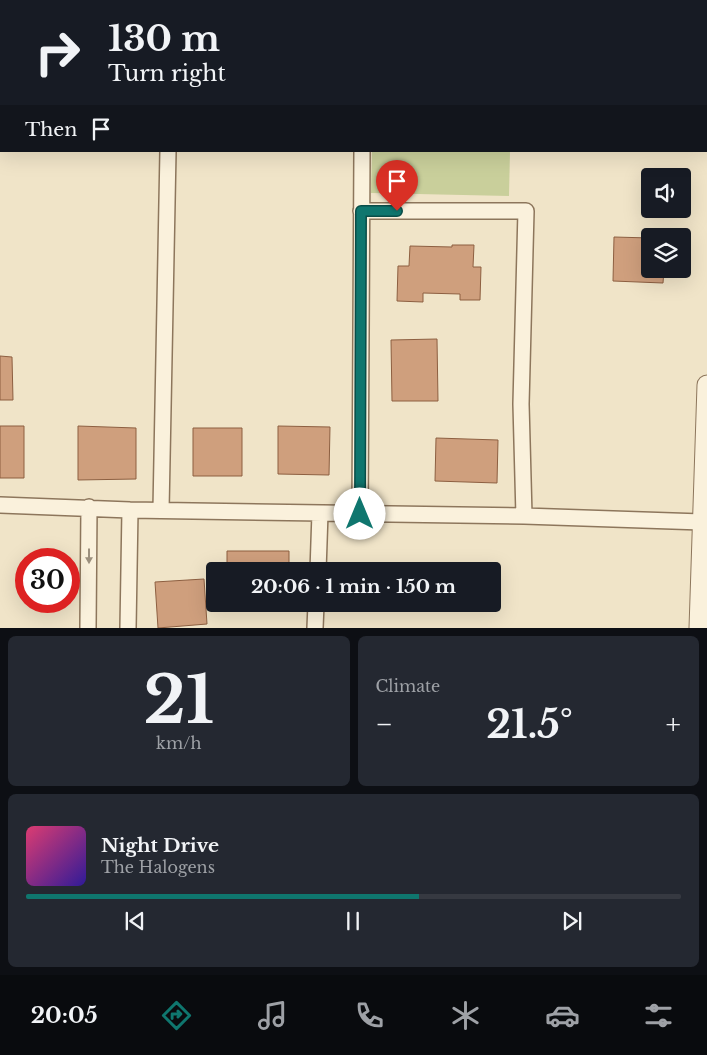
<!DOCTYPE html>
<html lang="en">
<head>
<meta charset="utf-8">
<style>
  body { margin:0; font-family:"Libre Baskerville",serif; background:#242831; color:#f1f3f6; height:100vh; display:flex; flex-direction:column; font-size:19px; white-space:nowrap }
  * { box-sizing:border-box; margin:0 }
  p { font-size:16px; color:#9ea1a6 }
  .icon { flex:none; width:28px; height:28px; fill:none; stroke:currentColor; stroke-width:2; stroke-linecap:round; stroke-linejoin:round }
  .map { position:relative; height:628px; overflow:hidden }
  .details { display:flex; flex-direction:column; gap:8px; padding:8px; background:#0d0f14; flex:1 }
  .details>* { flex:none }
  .banner { position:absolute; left:0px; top:0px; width:708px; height:152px; box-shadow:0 5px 20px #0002; background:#171b24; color:#f1f3f6; overflow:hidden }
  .controls { position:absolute; left:641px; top:168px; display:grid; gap:10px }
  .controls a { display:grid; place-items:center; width:50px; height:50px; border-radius:5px; background:#171b24; box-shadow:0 5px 20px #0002; font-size:25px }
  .speed { position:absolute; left:15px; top:548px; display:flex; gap:10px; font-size:25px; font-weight:700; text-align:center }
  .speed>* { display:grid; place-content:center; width:65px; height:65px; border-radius:50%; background:#171b24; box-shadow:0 5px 20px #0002; line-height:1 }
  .speed .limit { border:8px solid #d22; background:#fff; color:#111 }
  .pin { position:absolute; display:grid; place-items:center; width:42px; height:42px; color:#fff; margin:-51px -21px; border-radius:50% 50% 50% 0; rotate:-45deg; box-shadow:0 0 5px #0007 }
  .pin .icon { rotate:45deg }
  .me { position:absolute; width:55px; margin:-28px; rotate:0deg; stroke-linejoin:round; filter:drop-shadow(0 0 4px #0008) }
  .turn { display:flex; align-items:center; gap:18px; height:105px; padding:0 25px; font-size:22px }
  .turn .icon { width:65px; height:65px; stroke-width:2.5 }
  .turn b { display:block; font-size:35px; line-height:42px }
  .then { display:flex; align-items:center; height:48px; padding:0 25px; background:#0003; gap:10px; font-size:19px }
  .big { font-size:38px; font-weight:700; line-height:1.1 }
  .details .widget { flex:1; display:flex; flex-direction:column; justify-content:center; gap:8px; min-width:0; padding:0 18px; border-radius:8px; background:#242831 }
  .details .dial { align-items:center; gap:0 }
  .dial b { font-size:65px; line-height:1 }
  .song { display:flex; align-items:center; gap:15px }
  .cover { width:60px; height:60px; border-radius:8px; background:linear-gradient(135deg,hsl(340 70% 55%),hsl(250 70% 35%)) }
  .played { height:5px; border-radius:2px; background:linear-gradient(90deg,#0f766e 60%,#363941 60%) }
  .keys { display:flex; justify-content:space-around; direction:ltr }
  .heat { display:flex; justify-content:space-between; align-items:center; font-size:28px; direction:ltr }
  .details .tiles { flex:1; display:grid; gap:8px; grid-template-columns:1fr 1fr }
  .widget:last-child { grid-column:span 2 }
  .trip { position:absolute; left:206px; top:562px; width:295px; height:50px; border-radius:5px; background:#171b24; box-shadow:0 5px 20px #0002; font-weight:700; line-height:50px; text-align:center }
  .tab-bar { display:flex; height:80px; justify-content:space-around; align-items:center; background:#090b0e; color:#9ea1a6 }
  .tab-bar .icon { width:35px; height:35px }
  .tab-bar .current { color:#0f766e }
  .tab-bar b { font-size:22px; color:#f1f3f6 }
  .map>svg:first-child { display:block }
</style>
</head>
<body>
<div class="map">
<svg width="707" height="628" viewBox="0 0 707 628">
  <rect width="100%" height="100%" fill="#f0e4c8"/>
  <path fill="#c9cf9b" d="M 372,151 L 510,151 L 509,196 L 371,193 Z"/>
  <path fill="#cf9f7d" stroke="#8d5f41" d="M 614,237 L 650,238 L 650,269 L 664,269 L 663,283 L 613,281 Z
    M 452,245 L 474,245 L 473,267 L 481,267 L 480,300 L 460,300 L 460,294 L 423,293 L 423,302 L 397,301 L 398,266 L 409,266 L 410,246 L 452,247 Z
    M 437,339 L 438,401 L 392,401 L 391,340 Z
    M 0,356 L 12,357 L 13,400 L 0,400 Z
    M 0,426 L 24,426 L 24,478 L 0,478 Z
    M 78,426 L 136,428 L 136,479 L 78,480 Z
    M 278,426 L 330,427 L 329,475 L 278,474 Z
    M 193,428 L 242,428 L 242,476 L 193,476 Z
    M 436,438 L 498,440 L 497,483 L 435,481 Z
    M 227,551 L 289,551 L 289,571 L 227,571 Z
    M 204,579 L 207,624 L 158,628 L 155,582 Z"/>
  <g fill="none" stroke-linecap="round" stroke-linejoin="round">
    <g stroke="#8d765c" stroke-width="18">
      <path id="minor" d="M 8,0 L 34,0
        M 285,0 L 333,1
        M 171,1 L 171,0
        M 361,1 L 361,0
        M 361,211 L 526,211 L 521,404 L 524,516
        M 0,505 L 130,510 L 524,516 L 702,522
        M 161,510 L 168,151
        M 360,514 L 362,151
        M 318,571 L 320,513
        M 88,628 L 89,507
        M 128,628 L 130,510
        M 315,628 L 316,604"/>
    </g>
    <g stroke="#8d765c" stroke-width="21">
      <path id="tertiary" d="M 699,628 L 707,385"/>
    </g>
    <use href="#minor" stroke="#faf1dc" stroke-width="15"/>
    <use href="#tertiary" stroke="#faf1dc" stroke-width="19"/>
  </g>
  <defs><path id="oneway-solid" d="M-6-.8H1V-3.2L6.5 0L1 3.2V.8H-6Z" transform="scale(1.25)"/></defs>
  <use fill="#9c907e" href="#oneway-solid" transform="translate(89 556) rotate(90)"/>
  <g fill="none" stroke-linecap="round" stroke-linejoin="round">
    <g stroke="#0a4d48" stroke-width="12">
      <path id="route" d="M 360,514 L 361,211 L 397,211"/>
    </g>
    <use href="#route" stroke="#0f766e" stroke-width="9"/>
  </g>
</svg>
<div class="controls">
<a><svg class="icon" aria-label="sound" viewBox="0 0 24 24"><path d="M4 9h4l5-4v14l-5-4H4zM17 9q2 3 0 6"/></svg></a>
<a><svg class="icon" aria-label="layers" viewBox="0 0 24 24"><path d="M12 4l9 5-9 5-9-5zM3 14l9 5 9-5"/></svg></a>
</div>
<div class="speed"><div class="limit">30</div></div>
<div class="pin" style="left:397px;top:211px;background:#d93025"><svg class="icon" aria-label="arrive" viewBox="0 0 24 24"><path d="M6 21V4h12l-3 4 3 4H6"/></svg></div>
<svg class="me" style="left:360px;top:514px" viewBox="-20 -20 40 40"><circle r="19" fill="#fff"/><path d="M0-13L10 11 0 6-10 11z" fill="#0f766e"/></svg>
<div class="trip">20:06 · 1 min · 150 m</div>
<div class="banner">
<div class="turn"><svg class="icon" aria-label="right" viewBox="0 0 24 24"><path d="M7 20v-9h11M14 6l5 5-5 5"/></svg><div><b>130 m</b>Turn right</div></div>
<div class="then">Then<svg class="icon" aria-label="arrive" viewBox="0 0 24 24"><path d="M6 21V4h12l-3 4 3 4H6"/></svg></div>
</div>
</div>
<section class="details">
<div class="tiles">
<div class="widget dial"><b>21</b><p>km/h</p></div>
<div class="widget"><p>Climate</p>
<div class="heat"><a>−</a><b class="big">21.5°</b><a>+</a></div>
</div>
<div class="widget">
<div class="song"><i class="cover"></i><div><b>Night Drive</b><p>The Halogens</p></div></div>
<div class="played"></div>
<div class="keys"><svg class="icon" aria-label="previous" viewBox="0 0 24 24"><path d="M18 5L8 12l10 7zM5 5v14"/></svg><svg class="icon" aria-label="pause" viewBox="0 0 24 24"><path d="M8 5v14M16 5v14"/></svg><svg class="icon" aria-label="next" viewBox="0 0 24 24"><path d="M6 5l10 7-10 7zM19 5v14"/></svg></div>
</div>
</div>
</section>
<nav class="tab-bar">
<b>20:05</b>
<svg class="icon current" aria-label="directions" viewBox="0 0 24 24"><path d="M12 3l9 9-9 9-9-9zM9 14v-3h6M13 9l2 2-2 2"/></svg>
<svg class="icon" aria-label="music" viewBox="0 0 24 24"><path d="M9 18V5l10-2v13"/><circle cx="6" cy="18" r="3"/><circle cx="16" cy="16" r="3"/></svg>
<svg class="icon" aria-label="phone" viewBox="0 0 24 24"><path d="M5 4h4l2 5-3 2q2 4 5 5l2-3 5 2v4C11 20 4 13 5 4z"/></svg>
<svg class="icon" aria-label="climate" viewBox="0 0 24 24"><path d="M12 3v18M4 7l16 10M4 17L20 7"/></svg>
<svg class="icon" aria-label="car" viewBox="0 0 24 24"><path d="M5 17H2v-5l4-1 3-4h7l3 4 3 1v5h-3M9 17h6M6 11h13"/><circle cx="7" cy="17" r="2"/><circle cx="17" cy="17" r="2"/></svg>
<svg class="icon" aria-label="filters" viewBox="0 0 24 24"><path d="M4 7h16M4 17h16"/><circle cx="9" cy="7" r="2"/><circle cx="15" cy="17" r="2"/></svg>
</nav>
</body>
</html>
